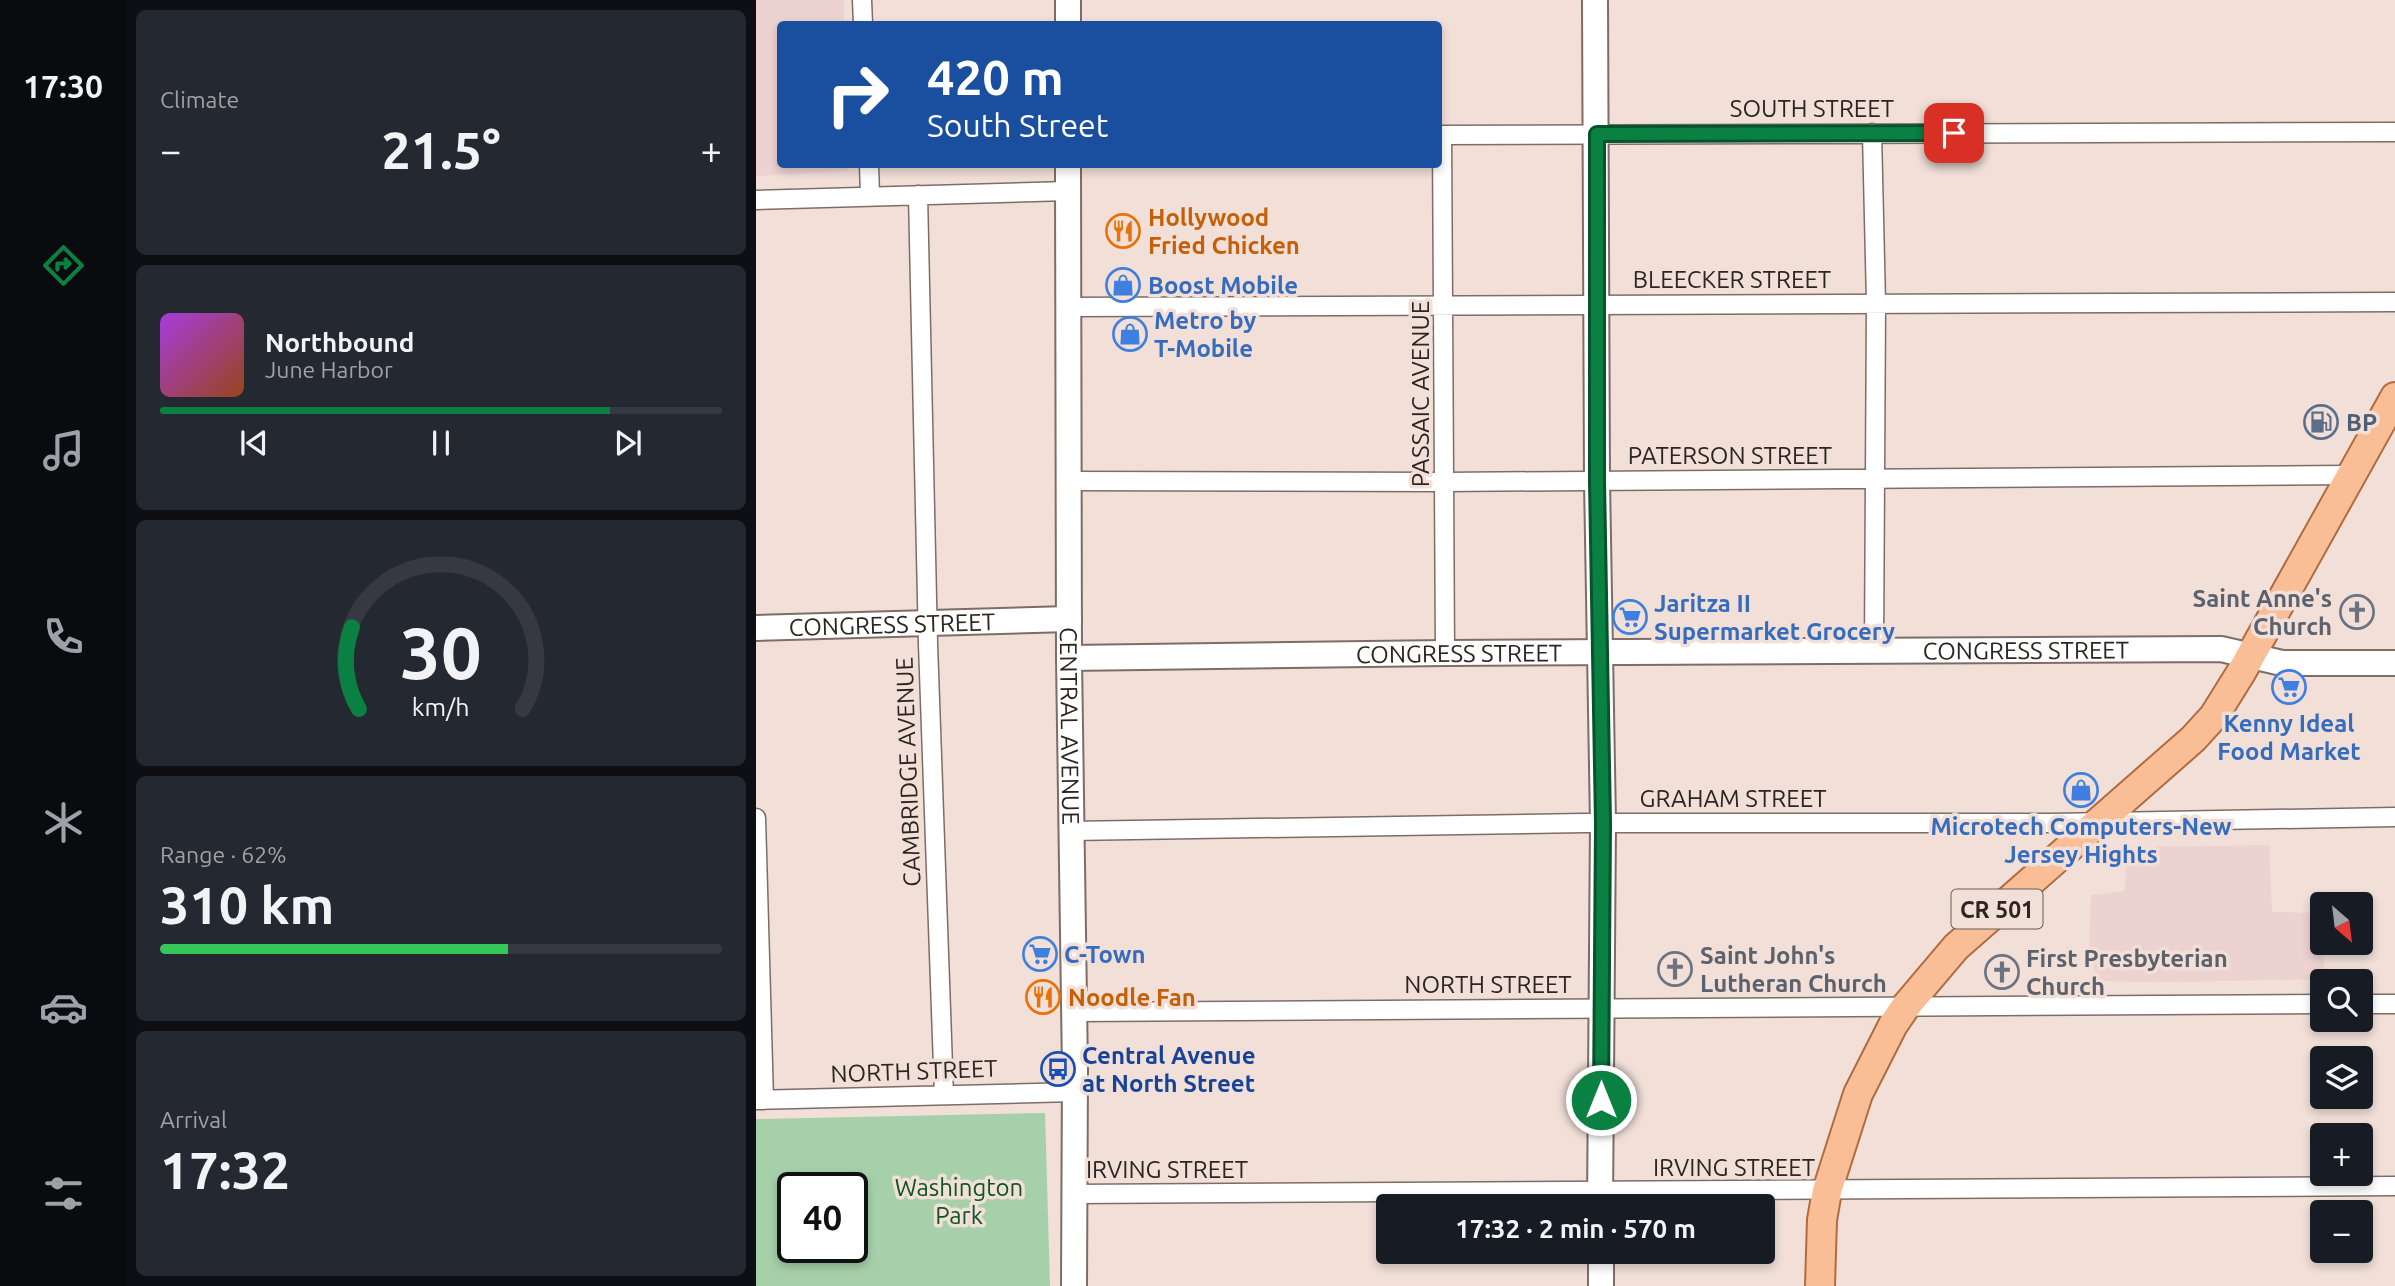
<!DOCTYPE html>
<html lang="en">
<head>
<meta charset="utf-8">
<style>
  body { margin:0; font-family:Ubuntu,sans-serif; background:#242831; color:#f1f3f6; height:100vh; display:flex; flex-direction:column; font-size:26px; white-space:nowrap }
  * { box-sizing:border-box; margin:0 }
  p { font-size:23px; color:#9ea1a6 }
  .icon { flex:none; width:38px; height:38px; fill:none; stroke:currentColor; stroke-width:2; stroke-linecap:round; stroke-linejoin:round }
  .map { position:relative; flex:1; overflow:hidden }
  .sheet { display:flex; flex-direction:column; gap:10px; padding:10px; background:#0d0f14; width:630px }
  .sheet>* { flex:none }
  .hud { position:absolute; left:21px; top:21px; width:665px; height:147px; border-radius:7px; box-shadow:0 4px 10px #0003; background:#1a4fa0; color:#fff; overflow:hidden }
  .needle { width:46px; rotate:152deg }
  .buttons { position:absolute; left:1554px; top:892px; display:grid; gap:14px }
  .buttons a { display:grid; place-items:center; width:63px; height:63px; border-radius:7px; background:#171b24; box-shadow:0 4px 10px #0003; font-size:35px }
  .speed { position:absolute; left:21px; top:1172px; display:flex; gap:14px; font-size:35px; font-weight:700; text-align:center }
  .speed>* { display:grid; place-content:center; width:91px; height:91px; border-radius:50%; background:#171b24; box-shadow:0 4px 10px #0003; line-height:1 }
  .speed .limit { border:4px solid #111; border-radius:10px; background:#fff; color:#111 }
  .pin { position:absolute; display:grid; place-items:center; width:60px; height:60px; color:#fff; margin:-30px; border-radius:14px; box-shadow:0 4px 10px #0006 }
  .me { position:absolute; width:77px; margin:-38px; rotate:0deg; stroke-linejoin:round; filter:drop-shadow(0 0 5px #0008) }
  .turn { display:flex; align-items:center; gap:24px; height:147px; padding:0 35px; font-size:32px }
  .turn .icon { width:91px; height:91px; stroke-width:2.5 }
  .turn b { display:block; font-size:49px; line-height:60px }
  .big { font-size:52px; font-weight:700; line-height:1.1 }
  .sheet .tile { flex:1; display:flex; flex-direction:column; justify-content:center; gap:10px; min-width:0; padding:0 24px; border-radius:10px; background:#242831 }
  .sheet .dial { align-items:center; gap:0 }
  .dial svg { height:182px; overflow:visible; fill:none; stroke:#363941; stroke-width:7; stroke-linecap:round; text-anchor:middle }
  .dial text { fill:#f1f3f6; stroke:none }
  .song { display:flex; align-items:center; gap:21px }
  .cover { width:84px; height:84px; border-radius:10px; background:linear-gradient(135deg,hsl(280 70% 55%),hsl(20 70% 35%)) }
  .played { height:7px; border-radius:4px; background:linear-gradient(90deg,#0b8043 80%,#363941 80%) }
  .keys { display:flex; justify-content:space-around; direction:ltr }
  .heat { display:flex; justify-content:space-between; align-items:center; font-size:38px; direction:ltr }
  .charge { height:10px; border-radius:5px; background:linear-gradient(90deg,#34c759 62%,#363941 0) }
  .trip { position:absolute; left:620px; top:1194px; width:399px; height:70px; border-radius:7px; background:#171b24; box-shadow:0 4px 10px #0003; font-weight:700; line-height:70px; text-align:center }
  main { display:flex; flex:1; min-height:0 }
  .menu { display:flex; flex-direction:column; width:126px; justify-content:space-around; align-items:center; background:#090b0e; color:#9ea1a6 }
  .menu .icon { width:49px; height:49px }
  .menu .on { color:#0b8043 }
  .menu b { font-size:32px; color:#f1f3f6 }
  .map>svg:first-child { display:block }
</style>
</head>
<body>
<main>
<nav class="menu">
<b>17:30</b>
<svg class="icon on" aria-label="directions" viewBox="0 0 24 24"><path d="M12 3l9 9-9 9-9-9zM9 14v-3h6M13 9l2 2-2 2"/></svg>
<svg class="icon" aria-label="music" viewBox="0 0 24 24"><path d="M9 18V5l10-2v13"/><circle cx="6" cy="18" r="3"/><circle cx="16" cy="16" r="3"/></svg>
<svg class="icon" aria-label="phone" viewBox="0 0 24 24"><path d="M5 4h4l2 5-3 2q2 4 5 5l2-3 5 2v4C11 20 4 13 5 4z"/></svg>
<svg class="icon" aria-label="climate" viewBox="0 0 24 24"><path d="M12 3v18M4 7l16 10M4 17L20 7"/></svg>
<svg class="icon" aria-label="car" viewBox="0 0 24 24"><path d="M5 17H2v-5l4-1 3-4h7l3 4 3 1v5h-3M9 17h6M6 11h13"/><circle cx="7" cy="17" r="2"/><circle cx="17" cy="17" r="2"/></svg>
<svg class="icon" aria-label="filters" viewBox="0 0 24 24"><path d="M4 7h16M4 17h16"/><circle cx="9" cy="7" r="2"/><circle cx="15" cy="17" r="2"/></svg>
</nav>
<section class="sheet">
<div class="tile"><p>Climate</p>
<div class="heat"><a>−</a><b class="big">21.5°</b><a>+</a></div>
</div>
<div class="tile">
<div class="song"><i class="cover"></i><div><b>Northbound</b><p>June Harbor</p></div></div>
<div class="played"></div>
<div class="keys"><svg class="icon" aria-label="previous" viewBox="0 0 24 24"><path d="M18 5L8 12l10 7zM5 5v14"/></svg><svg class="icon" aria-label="pause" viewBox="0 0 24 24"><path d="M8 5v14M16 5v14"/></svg><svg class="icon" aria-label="next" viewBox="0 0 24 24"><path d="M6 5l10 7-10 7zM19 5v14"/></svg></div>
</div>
<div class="tile dial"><svg viewBox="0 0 100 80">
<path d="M14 69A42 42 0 1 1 86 69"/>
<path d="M14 69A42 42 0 0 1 11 33" stroke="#0b8043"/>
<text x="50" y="56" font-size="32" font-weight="700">30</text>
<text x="50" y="72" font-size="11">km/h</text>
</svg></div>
<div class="tile"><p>Range · 62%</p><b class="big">310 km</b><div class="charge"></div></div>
<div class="tile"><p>Arrival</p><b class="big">17:32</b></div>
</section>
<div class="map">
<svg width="1639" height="1286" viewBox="0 0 1639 1286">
  <rect width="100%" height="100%" fill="#f1dfd8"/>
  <path fill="#edd2d2" d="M 0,0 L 88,0 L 88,24 L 24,24 L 24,164 L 92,165 L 92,171 L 0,176 Z
    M 1513,845 L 1516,912 L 1566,913 L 1569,979 L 1414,982 L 1340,981 L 1336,954 L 1333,950 L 1335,895 L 1369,891 L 1370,847 Z"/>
  <path fill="#a6d0aa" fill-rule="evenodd" d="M 289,1113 L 294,1286 L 0,1286 L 0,1119 ZM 37,1188 L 96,1188 L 96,1248 L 37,1248 Z"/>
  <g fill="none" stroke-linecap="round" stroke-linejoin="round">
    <g stroke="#7d6d67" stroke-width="21">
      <path id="street" d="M 106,0 L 107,24
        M 1116,133 L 1120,303 L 1118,650
        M 682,135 L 1639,132
        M 686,135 L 689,653
        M 113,164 L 114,196
        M 162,195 L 172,644 L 188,1095
        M 0,200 L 312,191
        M 313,307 L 1639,302
        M 314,481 L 688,482 L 1594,475
        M 0,818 L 8,1100
        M 315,831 L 828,823 L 1296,823 L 1639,817
        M 1605,1004 L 1639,1004
        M 318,1012 L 1566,1004
        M 0,1100 L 318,1092
        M 317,1194 L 1639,1186"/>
    </g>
    <g stroke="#7d6d67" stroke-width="28">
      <g id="secondary">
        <path d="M 839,0 L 841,481 L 847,823 L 844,1206"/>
        <path d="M 312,24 L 312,0"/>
        <path id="s1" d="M 312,164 L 313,658 L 319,1071 L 318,1286"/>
        <path id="s2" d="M 0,628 L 313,619"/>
        <path id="s3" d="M 313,658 L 689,653 L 1465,649 L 1526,663 L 1639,663"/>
        <path d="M 845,1251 L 845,1286"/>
      </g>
    </g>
    <g stroke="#af6c40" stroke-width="32">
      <path id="primary" d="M 1064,1286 L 1066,1220 L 1071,1191 L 1102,1094 L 1137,1025 L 1150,1006 L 1200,947 L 1437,739 L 1458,716 L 1486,671 L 1639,397"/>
    </g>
    <use href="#street" stroke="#fff" stroke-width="18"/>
    <use href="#secondary" stroke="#fff" stroke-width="24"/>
    <use href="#primary" stroke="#fabe96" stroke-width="28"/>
  </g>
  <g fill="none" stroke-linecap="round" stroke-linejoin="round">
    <g stroke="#07532c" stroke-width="18">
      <path id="route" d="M 845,1100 L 847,823 L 841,481 L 841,134 L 1198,133"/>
    </g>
    <use href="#route" stroke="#0b8043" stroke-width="12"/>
  </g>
  <defs>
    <g id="restaurant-ring" transform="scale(1.75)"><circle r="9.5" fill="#f1dfd8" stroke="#e8710a" stroke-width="1.5"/><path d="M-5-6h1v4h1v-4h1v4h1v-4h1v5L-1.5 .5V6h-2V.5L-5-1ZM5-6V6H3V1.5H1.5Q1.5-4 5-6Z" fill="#e8710a"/></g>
    <g id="shop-ring" transform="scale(1.75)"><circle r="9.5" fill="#f1dfd8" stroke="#3f7fe0" stroke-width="1.5"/><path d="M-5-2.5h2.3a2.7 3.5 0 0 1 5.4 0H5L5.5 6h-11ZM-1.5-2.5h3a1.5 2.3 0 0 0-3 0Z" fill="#3f7fe0"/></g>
    <g id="fuel-ring" transform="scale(1.75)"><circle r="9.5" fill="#f1dfd8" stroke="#5c6f8a" stroke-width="1.5"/><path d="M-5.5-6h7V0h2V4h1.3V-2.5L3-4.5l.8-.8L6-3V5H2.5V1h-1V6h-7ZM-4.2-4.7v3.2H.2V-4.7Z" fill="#5c6f8a"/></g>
    <g id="church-ring" transform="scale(1.75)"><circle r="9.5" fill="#f1dfd8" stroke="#6b7280" stroke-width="1.5"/><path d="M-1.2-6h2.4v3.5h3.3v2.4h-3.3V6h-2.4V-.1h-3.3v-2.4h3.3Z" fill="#6b7280"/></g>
    <g id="supermarket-ring" transform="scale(1.75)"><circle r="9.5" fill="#f1dfd8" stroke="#3f7fe0" stroke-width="1.5"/><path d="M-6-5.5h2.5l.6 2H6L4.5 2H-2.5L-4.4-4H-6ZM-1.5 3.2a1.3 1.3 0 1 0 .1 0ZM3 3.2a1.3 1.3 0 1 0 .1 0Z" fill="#3f7fe0"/></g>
    <g id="bus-ring" transform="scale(1.75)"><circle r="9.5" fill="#f1dfd8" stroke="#1a4fb4" stroke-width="1.5"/><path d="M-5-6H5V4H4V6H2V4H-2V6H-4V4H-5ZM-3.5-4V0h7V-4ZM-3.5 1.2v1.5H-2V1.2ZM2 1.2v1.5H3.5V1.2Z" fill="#1a4fb4"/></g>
  </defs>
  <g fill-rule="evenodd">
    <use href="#restaurant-ring" x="367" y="231"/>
    <use href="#shop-ring" x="367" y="285"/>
    <use href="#shop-ring" x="374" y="334"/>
    <use href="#fuel-ring" x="1565" y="422"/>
    <use href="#church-ring" x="1601" y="612"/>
    <use href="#supermarket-ring" x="874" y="617"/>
    <use href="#supermarket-ring" x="1533" y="687"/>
    <use href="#shop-ring" x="1325" y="790"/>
    <use href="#supermarket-ring" x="284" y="954"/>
    <use href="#church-ring" x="919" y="969"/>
    <use href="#church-ring" x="1246" y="972"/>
    <use href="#restaurant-ring" x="287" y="997"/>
    <use href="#bus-ring" x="302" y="1069"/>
  </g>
  <g text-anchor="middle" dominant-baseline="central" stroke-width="7" stroke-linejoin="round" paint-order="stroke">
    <rect fill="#f1dfd8" stroke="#675e59" stroke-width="2" x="1195.5" y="889.5" width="91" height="39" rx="5"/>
    <g font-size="23" font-weight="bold" fill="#2c2623">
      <text x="1241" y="909">CR 501</text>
    </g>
    <g font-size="24" fill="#2c2623" stroke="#f1dfd8">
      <text x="1056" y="108">SOUTH STREET</text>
      <text x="976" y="279">BLEECKER STREET</text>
      <text transform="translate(664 394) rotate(-90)">PASSAIC AVENUE</text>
      <text x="974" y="455">PATERSON STREET</text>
      <text stroke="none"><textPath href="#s2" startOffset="136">CONGRESS STREET</textPath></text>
      <text stroke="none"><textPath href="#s3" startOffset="957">CONGRESS STREET</textPath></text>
      <text stroke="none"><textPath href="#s3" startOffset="390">CONGRESS STREET</textPath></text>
      <text stroke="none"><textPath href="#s1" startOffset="562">CENTRAL AVENUE</textPath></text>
      <text transform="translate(152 772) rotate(-92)">CAMBRIDGE AVENUE</text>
      <text x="977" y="798">GRAHAM STREET</text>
      <text x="732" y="984">NORTH STREET</text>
      <text transform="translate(158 1071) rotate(-2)">NORTH STREET</text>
      <text x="978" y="1167">IRVING STREET</text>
      <text x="411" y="1169">IRVING STREET</text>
    </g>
    <g font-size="24" font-weight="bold" fill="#c56008" stroke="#f1dfd8" text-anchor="start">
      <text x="392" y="217">Hollywood<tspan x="392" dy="28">Fried Chicken</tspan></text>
      <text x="312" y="997">Noodle Fan</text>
    </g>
    <g font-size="24" font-weight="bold" fill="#366cbe" stroke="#f1dfd8" text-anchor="start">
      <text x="392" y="285">Boost Mobile</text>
      <text x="398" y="320">Metro by<tspan x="398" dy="28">T-Mobile</tspan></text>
      <text x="898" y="603">Jaritza II<tspan x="898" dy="28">Supermarket Grocery</tspan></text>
      <text x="1533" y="723" text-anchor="middle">Kenny Ideal<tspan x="1533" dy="28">Food Market</tspan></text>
      <text x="1325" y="826" text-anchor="middle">Microtech Computers-New<tspan x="1325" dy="28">Jersey Hights</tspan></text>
      <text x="308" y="954">C-Town</text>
    </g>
    <g font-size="24" font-weight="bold" fill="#4e5e75" stroke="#f1dfd8" text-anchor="start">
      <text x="1590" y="422">BP</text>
    </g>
    <g font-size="24" font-weight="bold" fill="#5b616d" stroke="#f1dfd8" text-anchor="start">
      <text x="1576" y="598" text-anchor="end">Saint Anne's<tspan x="1576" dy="28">Church</tspan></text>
      <text x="944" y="955">Saint John's<tspan x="944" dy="28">Lutheran Church</tspan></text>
      <text x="1270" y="958">First Presbyterian<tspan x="1270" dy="28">Church</tspan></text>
    </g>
    <g font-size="24" font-weight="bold" fill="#164399" stroke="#f1dfd8" text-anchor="start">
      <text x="326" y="1055">Central Avenue<tspan x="326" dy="28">at North Street</tspan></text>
    </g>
    <g font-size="24" fill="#0d5620" stroke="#f1dfd8">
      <text x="203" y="1187">Washington<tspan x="203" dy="28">Park</tspan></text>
    </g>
  </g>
</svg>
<div class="buttons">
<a><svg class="needle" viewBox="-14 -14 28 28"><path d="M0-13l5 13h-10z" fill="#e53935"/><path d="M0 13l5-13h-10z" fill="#9ea1a6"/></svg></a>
<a><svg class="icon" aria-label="search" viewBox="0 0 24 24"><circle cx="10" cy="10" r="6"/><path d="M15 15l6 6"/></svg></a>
<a><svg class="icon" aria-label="layers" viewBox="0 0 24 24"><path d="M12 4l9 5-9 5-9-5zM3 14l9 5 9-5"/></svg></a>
<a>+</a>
<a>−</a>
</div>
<div class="speed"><div class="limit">40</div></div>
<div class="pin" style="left:1198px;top:133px;background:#d93025"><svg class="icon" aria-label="arrive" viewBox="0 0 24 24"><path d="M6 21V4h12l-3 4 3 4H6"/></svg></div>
<svg class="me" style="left:845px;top:1100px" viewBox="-20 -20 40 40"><circle r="17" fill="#0b8043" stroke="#fff" stroke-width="3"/><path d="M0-11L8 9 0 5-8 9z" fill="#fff"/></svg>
<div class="trip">17:32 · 2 min · 570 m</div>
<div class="hud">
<div class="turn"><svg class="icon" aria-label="right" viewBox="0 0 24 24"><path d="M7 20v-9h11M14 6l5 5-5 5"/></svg><div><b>420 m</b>South Street</div></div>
</div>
</div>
</main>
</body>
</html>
